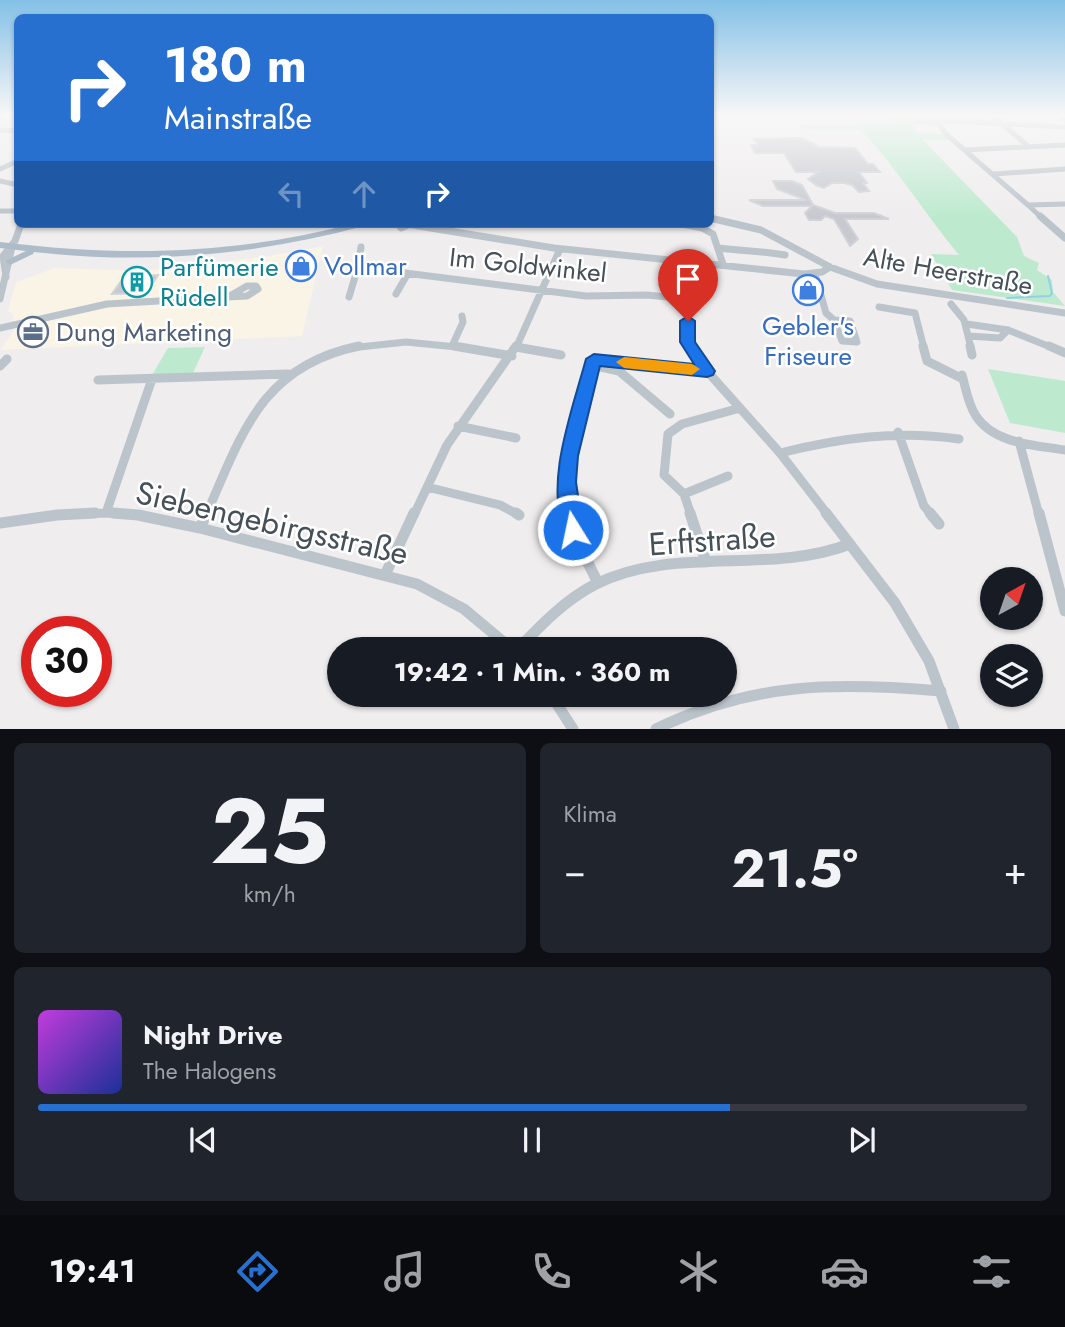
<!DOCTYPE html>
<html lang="de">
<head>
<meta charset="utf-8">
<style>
  body { margin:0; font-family:Jost,sans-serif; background:#20242c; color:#f1f3f6; height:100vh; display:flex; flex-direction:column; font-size:26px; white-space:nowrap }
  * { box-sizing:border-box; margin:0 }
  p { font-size:23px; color:#9ea1a6 }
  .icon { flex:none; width:38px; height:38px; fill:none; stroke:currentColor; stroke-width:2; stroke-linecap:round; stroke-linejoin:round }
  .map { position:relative; height:729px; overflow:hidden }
  .drawer { display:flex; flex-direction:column; gap:14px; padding:14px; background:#0d0f14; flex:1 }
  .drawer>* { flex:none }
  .guide { position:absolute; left:14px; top:14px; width:700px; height:214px; border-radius:10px; box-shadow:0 2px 5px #0004; background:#2770cf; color:#fff; overflow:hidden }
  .needle { width:46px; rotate:40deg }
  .fabs { position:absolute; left:980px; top:567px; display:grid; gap:14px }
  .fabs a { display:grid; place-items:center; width:63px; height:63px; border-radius:50%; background:#171b24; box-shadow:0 2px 5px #0004; font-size:35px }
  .speed { position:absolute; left:21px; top:616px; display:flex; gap:14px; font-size:35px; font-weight:700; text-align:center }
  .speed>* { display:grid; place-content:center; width:91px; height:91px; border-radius:50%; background:#171b24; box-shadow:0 2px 5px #0004; line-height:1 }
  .speed .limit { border:10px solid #d22; background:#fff; color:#111 }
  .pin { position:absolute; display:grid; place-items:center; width:60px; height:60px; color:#fff; margin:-72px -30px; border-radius:50% 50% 50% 0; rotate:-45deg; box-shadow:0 0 7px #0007 }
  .pin .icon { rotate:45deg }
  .me { position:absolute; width:77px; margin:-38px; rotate:350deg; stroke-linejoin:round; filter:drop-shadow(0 0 5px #0008) }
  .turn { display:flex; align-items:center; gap:24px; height:147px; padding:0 35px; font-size:32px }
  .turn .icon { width:91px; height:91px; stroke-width:2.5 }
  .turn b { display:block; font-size:49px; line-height:60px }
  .lanes { display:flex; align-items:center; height:66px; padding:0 35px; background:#0003; justify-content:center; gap:35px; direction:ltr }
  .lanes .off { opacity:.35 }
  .big { font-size:52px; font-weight:700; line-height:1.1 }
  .drawer .widget { flex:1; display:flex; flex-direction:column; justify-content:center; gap:10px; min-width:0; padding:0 24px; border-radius:10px; background:#20242c }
  .drawer .dial { align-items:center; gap:0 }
  .dial b { font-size:91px; line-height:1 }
  .song { display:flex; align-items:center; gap:21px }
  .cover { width:84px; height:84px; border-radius:10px; background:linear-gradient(135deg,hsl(290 70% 55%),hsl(230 70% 35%)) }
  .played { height:7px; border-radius:4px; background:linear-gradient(90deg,#2770cf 70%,#363941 70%) }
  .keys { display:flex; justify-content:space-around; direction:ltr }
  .heat { display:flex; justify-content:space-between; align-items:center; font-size:38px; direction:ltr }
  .drawer .tiles { flex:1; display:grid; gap:14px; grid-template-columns:1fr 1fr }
  .widget:last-child { grid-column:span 2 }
  .trip { position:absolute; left:327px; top:637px; width:410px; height:70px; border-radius:35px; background:#171b24; box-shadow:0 2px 5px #0004; font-weight:700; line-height:70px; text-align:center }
  .tabs { display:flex; height:112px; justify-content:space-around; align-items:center; background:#090b0e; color:#9ea1a6 }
  .tabs .icon { width:49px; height:49px }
  .tabs .active { color:#2770cf }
  .tabs b { font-size:32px; color:#f1f3f6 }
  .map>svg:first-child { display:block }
</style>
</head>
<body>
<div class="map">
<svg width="1065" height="729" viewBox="0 0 1065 729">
  <rect width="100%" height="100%" fill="#efeded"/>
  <path fill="#faf4e6" d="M 323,246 L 302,336 L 0,350 L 14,331 L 13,314 L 8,311 L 16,282 L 55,268 L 143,271 L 263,257 Z"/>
  <path fill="#bdeacf" d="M 885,115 L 905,115 L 918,133 L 944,134 L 950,140 L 922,139 L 1017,237 L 1024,256 L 1039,263 L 1037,270 L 1052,280 L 1053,292 L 1065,306 L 952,290 L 931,254 L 959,255 C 925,214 898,169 861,130 L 802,129 L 800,125 L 891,124 Z
    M 205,347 L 193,373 L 152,375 L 168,348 Z
    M 988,369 L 1065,381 L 1065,433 L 1010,423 Z"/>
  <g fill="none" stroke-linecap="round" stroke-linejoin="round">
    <path stroke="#8ed2e4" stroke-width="2" d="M 1007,298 L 1050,296 L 1052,293 L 1048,276"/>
  </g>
  <path fill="#c7c9cf" stroke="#d1d3d8" stroke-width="2" d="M 802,138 L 819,147 L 855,148 L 868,164 L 873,164 L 880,172 L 859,172 L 867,183 L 863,183 L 869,191 L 859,192 L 852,185 L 844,183 L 832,183 L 824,188 L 816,185 L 808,179 L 818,172 L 796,172 L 784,153 L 755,153 L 751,145 L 758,145 L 754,139 Z
    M 773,181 L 792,181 L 802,185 L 813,205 L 835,213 L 874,213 L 889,219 L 845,219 L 858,239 L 850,246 L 834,219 L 825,216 L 821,220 L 809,220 L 805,213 L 812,206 L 763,206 L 749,200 L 806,200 L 777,189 Z
    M 158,275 L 147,293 L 112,294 L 124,277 Z"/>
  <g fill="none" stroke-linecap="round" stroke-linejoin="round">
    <path stroke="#bcc4cb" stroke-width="5" d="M 932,115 L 947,135 L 1028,205 L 1065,204
      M 992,115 L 1029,147
      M 1059,115 L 1065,120
      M 0,118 L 5,115
      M 935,120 L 1065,127
      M 913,121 L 937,123
      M 0,130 L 18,131
      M 964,150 L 1065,145
      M 0,169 L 18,161
      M 994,174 L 1065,169
      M 0,181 L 18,185
      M 1028,205 L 1042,218
      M 0,211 L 18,211"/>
    <path stroke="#bcc4cb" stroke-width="7" d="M 1040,216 L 1065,238
      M 710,218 L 761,230 L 830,267 L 877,284 L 1065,313
      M 398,224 L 401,228 L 408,225
      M 406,224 L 554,248 L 804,274 L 822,272 L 830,267
      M 682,224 L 702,228 L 713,234 L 723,264
      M 719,248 C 742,251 762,251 785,255
      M 688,260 L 688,342 L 692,348
      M 358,267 L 361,247
      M 815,274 L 826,313 L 834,320
      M 6,277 L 3,256 L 15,241 L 21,224
      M 247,286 L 256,286 L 258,289 L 247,296 L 228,297 Z
      M 396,294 L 407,275
      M 349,297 L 358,267 L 586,296 L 647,295 L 688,299
      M 0,299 L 12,247
      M 951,304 L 964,320 L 971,348
      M 879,307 L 915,313 L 924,348
      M 834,320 L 850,321 L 857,342 L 842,341 Z
      M 967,324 L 1008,330 L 1053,348
      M 0,328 L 107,304 L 228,297
      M 968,336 L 1000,338 L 1008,330
      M 453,344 L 463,322 L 462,316
      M 516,347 L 522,348
      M 350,348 L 406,342 L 467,348
      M 516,348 L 560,249"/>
    <path stroke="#bcc4cb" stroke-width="9" d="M 454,346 L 512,356
      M 691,346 L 707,371 L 780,453 L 828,515
      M 923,346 L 927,361 L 963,379
      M 970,346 L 972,355
      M 1049,346 L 1065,353
      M 516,347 L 561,355
      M 592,365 L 619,371 L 670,414
      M 0,366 L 7,359
      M 962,375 C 966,389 968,404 976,416 C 994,444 1035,445 1065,450
      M 98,380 L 288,374
      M 458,426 L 516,438
      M 898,432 L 924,506 L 932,515
      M 1019,441 L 1039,515
      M 780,453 C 840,438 897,430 959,439
      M 427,487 L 500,505 L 519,515
      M 684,494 L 728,476
      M 106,513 L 152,379
      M 55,515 L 106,513 L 139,515
      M 206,515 C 242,434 261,366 359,346
      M 414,515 L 447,445 L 516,346
      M 570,515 L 568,465 L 594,359 L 707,371
      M 691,515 L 684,494 L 664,475 L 668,434 L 682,424 L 740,408"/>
    <path stroke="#bcc4cb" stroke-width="11" d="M 113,513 L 138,515 L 200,528 L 417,584 L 464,609 L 512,649
      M 516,513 L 519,515
      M 570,513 L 578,543 L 598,583
      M 690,513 L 706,562
      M 826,513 L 895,603 L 929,661 L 954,729
      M 930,513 L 939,524
      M 1039,513 L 1065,611
      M 0,523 L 57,515 L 95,513
      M 200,528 L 207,513
      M 385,575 L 414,513
      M 518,649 C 541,625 566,599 596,584 C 675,545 769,575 850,544
      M 551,695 L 573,729
      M 656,729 C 753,682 835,682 941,691"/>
    <path fill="#aebcca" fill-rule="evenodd" d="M 352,224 L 365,224 L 364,226 C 255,255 147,265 34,252 L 33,254 L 10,265 L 6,262 L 7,260 L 26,251 L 0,248 L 0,242 C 122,257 232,255 352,224 Z"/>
  </g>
  <linearGradient id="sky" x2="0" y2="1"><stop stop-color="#84c0e6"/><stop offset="0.53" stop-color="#f8f7f7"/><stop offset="1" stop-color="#f8f7f7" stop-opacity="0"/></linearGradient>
  <rect width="1065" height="217" fill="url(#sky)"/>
  <path fill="#1a73e8" stroke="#114b97" stroke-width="2" d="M 688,316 L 695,321 L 695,342 L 715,371 L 713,375 L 707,377 L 600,366 L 578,456 L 576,482 L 583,530 L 580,536 L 573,539 L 566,536 C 543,485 572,411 586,359 L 594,354 L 694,364 L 680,342 L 680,321 Z"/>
  <path fill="#f59e0b" d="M 624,357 L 692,364 L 700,369 L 692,375 L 624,368 L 616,362 Z"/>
  <defs>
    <g id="shop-ring" transform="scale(1.575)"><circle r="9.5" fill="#fff" stroke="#3f7fe0" stroke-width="1.5"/><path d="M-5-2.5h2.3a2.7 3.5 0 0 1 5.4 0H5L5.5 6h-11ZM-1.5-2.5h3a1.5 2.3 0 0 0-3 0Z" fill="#3f7fe0"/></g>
    <g id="building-ring" transform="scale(1.575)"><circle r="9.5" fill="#fff" stroke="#0f9aa8" stroke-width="1.5"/><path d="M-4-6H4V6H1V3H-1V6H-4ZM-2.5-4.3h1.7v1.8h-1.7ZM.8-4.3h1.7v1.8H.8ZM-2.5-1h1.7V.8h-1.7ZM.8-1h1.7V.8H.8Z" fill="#0f9aa8"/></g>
    <g id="office-ring" transform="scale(1.575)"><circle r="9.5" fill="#fff" stroke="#5c6f8a" stroke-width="1.5"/><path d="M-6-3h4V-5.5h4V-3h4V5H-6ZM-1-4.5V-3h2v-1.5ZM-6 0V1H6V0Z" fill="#5c6f8a"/></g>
  </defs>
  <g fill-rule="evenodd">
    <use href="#shop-ring" x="301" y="266"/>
    <use href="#building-ring" x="137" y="282"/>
    <use href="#shop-ring" x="808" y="290"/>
    <use href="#office-ring" x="33" y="332"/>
  </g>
  <g text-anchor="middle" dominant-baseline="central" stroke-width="5" stroke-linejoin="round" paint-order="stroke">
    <g font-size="26" fill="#465058" stroke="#fff">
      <text transform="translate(528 265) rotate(6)">Im Goldwinkel</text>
      <text transform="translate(948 271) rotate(10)">Alte Heerstraße</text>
    </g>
    <g font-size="26" fill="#366cbe" stroke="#fff" text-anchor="start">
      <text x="324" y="266">Vollmar</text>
      <text x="808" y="326" text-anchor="middle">Gebler's<tspan x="808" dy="30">Friseure</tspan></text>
    </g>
    <g font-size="26" fill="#0d838f" stroke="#fff" text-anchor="start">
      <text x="160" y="267">Parfümerie<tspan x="160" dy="30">Rüdell</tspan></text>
    </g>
    <g font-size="26" fill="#4e5e75" stroke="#fff" text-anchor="start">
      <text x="56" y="332">Dung Marketing</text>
    </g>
    <g font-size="32" fill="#465058" stroke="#fff">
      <text transform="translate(272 523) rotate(13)">Siebengebirgsstraße</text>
      <text transform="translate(712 540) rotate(-4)">Erftstraße</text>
    </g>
  </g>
</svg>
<div class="fabs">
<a><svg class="needle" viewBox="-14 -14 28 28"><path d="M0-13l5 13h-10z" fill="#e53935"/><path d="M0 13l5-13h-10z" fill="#9ea1a6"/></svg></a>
<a><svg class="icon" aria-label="layers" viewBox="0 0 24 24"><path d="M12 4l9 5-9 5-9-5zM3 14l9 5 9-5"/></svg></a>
</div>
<div class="speed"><div class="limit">30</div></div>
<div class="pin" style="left:688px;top:321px;background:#d93025"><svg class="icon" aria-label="arrive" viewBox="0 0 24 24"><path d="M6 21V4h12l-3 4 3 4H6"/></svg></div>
<svg class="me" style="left:573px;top:530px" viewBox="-20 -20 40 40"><circle r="17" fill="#1a73e8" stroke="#fff" stroke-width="3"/><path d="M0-11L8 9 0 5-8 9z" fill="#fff"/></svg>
<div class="trip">19:42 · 1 Min. · 360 m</div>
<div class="guide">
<div class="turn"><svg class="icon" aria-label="right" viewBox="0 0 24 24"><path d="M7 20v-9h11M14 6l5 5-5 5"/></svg><div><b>180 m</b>Mainstraße</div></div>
<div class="lanes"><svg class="icon off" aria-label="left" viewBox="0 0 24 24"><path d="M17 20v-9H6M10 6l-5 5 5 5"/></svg><svg class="icon off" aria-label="ahead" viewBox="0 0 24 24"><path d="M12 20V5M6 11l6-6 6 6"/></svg><svg class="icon" aria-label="right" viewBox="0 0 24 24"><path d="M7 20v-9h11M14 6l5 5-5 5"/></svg></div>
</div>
</div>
<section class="drawer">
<div class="tiles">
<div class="widget dial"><b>25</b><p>km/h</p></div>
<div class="widget"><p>Klima</p>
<div class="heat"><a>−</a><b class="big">21.5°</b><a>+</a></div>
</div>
<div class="widget">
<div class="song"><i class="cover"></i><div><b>Night Drive</b><p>The Halogens</p></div></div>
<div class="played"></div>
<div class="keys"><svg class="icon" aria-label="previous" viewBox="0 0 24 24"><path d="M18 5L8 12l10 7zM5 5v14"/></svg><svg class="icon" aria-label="pause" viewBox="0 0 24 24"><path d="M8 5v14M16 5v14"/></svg><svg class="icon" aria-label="next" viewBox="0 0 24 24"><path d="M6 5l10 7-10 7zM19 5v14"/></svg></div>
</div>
</div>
</section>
<nav class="tabs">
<b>19:41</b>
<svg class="icon active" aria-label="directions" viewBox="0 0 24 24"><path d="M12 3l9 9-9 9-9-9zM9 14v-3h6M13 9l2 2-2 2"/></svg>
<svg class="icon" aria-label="music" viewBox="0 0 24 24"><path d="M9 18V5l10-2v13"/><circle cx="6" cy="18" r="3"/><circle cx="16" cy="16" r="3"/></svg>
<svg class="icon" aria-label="phone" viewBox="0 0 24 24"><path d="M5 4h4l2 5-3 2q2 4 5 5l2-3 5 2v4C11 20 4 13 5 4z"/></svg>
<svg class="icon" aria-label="climate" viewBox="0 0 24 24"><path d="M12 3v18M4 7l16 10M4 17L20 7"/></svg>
<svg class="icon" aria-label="car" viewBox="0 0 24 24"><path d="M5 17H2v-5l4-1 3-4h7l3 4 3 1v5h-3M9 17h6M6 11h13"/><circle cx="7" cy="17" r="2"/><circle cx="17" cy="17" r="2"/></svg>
<svg class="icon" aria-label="filters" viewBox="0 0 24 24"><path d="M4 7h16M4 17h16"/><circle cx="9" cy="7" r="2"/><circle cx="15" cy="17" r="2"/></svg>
</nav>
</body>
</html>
